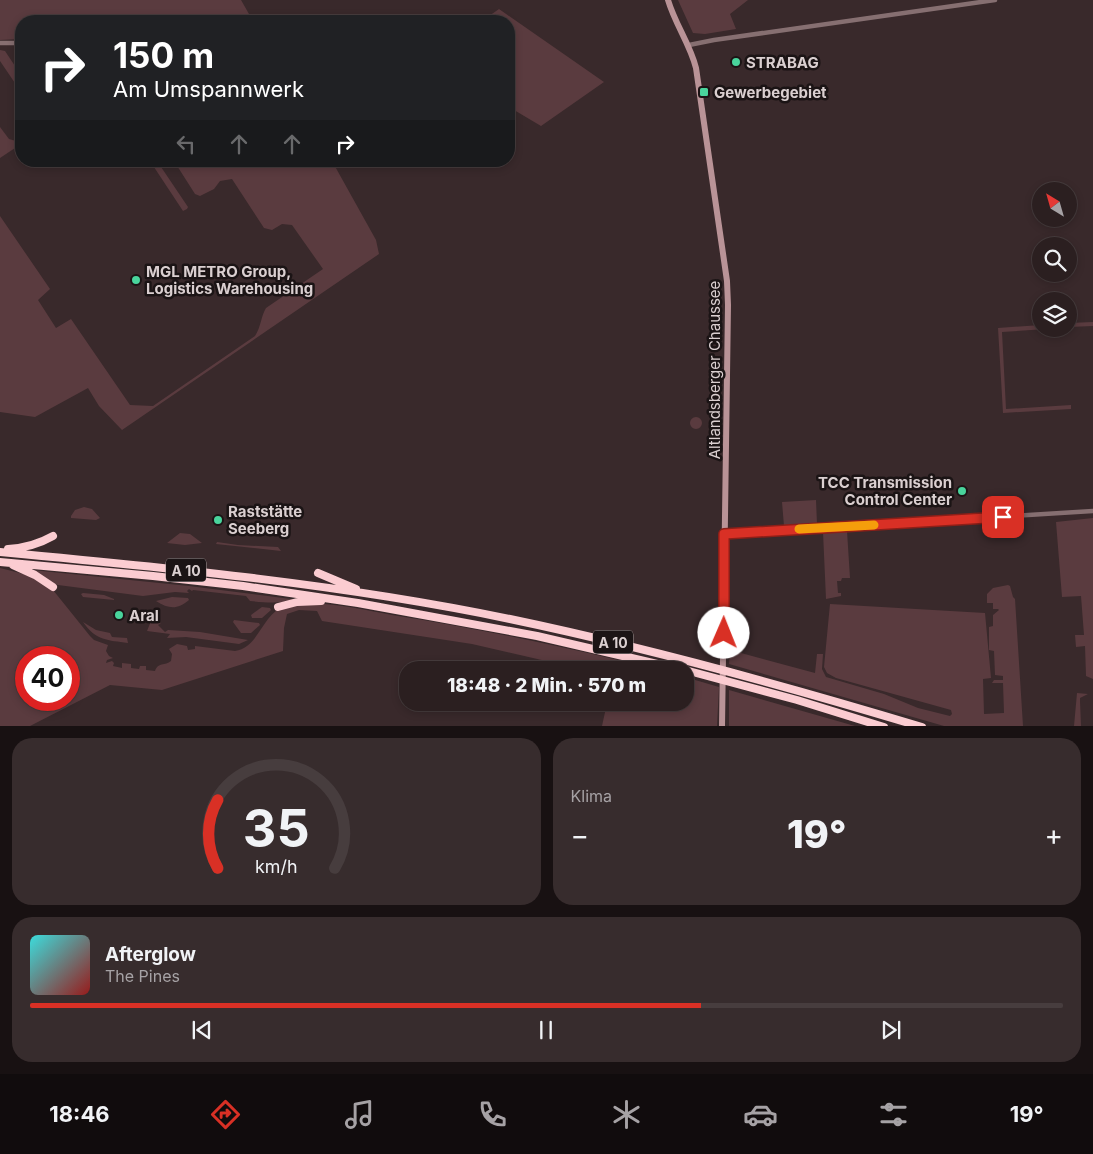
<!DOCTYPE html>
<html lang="de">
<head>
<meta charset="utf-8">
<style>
  body { margin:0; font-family:Inter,sans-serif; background:#372c2d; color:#f1f3f6; height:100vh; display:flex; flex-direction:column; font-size:19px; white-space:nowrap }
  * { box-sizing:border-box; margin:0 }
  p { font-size:16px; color:#a6a2a5 }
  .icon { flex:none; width:28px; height:28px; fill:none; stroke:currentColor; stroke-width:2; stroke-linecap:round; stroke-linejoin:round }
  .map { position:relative; height:726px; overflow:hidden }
  .sheet { display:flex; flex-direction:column; gap:12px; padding:12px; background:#181112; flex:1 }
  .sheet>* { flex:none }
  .hud { position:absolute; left:15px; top:15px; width:500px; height:152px; border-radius:20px; box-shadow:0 2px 8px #0003,0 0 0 1px #473d3e; background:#202124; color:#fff; overflow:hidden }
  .needle { width:32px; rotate:323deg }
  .controls { position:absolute; left:1032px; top:182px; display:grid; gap:10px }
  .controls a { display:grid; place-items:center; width:45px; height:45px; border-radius:50%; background:#2b1f20; box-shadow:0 2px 8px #0003,0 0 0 1px #473d3e; font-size:25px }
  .speed { position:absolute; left:15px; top:646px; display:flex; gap:10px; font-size:25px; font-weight:700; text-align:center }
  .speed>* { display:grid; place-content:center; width:65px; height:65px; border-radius:50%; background:#2b1f20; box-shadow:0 2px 8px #0003,0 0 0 1px #473d3e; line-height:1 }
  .speed .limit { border:8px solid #d22; background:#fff; color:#111 }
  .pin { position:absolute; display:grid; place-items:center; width:42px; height:42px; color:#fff; margin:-21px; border-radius:10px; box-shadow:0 2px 8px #0006 }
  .me { position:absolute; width:55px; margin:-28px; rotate:1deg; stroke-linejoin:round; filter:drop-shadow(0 0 4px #0008) }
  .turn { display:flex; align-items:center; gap:18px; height:105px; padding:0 15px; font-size:22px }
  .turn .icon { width:65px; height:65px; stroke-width:2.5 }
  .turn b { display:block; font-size:35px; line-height:42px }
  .lanes { display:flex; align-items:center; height:48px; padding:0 15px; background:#0003; justify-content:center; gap:25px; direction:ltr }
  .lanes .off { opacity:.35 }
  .big { font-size:38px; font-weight:800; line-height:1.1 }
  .sheet .tile { flex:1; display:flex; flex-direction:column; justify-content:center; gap:8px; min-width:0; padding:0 18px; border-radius:20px; background:#372c2d }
  .sheet .dial { align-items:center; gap:0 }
  .dial svg { height:130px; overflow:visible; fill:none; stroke:#473d3e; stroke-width:7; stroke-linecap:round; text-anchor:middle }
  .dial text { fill:#f1f3f6; stroke:none }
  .song { display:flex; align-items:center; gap:15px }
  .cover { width:60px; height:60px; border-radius:8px; background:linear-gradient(135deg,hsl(180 70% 55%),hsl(0 70% 35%)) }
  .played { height:5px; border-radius:2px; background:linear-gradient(90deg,#d93025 65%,#473d3e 65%) }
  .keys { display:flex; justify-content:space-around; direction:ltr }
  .heat { display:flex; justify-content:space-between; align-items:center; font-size:28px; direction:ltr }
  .sheet .tiles { flex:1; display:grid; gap:12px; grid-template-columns:1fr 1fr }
  .tile:last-child { grid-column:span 2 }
  .trip { position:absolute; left:399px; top:661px; width:295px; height:50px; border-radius:20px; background:#2b1f20; box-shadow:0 2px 8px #0003,0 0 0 1px #473d3e; font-weight:800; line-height:50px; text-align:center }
  .tabs { display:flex; height:80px; justify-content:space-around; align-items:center; background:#110c0d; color:#a6a2a5 }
  .tabs .icon { width:35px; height:35px }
  .tabs .active { color:#d93025 }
  .tabs b { font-size:22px; color:#f1f3f6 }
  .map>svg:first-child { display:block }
</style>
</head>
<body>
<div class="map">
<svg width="1093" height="727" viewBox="0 0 1093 727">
  <rect width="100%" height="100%" fill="#39292b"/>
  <path fill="#5a3b3f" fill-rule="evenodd" d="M 0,0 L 241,0 L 253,21 L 21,21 L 21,39 L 0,40 Z
    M 678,0 L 748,0 L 730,14 L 736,29 L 705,34 L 693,33 Z
    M 499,9 L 604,82 L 541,126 L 509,107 L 509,21 L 482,21 Z
    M 0,50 L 5,51 L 21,75 L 21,92 L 0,61 Z
    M 0,127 L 9,139 L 16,141 L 21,138 L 21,144 L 0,158 Z
    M 150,161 L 157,161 L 188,207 L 187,209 L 183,211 Z
    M 174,161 L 332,161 L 376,240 L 379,254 L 122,430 L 99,406 L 88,388 L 35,417 L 0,412 L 0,216 L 50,289 L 38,300 L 56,328 L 71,319 L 130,405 L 153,406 L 255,336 C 261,327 261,316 266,308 L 323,269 L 292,225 L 282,224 L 272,230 L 264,228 L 232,179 L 220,181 L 214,189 L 200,196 L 195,194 Z
    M 1093,322 L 1093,326 L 1069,327 L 1069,323 Z
    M 1041,325 L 1041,329 L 1046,329 L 1002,332 L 1006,409 L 1071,405 L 1071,409 L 1003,413 L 998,328 Z
    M690 423a6 6 0 1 1 12 0a6 6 0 1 1-12 0Z
    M 816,500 L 817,524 L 784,526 L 782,502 Z
    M 84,507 L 92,509 L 100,518 L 96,520 L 71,518 L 71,516 L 75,510 Z
    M 1093,518 L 1093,679 L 1086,676 L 1085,646 L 1076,647 L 1075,635 L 1084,635 L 1081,596 L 1062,597 L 1056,522 Z
    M 847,531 L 850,578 L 842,578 L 841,581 L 837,581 L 838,593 L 841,593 L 841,596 L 826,599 L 823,532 Z
    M 180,533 L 190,534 L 202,543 L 185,545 L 167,543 Z
    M 217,542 L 238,545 L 278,547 L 281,551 L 216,544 Z
    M 0,568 L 28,575 L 53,590 L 90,636 L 94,640 L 108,645 L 106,651 L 109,656 L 113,658 L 107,660 L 106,663 L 112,661 L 114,663 L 113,666 L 122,668 L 122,663 L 131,664 L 131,668 L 139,669 L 140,666 L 146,666 L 146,670 L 155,671 C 158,662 165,666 171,661 L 172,654 L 169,649 L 177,644 L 187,646 L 188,650 L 195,649 L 195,646 L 235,651 C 260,648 262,611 287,606 C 321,599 358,609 392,615 C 482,629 571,648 659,670 L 585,670 L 472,644 L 322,621 L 317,611 L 299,610 L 287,614 L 284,628 L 283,651 L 162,690 L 110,685 L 30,726 L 0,726 ZM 26,658 L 69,658 L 69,700 L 26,700 Z
    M 32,570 L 189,586 L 299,600 C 282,603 268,603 250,601 L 246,596 L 193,590 L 192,591 L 189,589 L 187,591 L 189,593 L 175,592 L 143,596 L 58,585 L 53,584 Z
    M 1008,585 L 1010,586 L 1013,597 L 1015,599 L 1023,726 L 944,726 L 729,664 L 730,650 L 815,673 L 817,654 L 823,654 L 822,669 L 826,677 L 884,694 L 918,708 L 950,716 L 952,714 L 951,710 L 836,678 L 827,673 L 824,667 L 830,604 L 985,613 L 991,678 L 983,679 L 984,714 L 1004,713 L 1003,683 L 992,683 L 994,680 L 1003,680 L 1003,676 L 995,675 L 994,651 L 989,650 L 989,627 L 993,626 L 993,615 L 999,610 L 998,609 L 993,609 L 993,603 L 987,603 L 987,594 L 993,588 Z
    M 83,593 L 104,595 L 114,599 L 114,600 L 83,597 L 81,594 Z
    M 172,597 L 188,598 L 189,600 C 177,610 169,609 156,601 Z
    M 262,607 L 270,608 L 271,610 L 262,618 L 252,618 L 251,615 Z
    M 234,620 L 259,623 L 260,625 L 251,633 L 241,633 L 233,622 Z
    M 151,621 L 161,623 L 158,625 L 165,632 L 168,630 L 200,632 L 248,640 L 239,644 L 186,637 L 167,638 L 170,634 L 147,631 Z
    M 83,622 L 96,630 L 110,633 L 112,637 L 127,638 L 128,643 C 108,640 96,641 83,622 Z
    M 685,677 L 719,687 L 717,726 L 602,726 L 607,703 L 685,702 Z
    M 729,690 L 855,726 L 729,726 Z
    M 1077,693 L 1088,694 L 1080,698 L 1080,701 L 1081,726 L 1074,726 Z"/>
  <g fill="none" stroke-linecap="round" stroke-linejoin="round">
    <path stroke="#866f71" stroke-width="4.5" d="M 0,43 L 21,43
      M 689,45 L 714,40 L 995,0
      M 724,534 L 1093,511"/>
    <path stroke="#b99397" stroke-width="6" d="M 668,0 C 675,24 690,44 696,68 L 727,281 L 728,305 L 722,727"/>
    <path stroke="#fbccd1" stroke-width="8" d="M 8,549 C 25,548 39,544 53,536
      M 0,552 C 171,568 342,584 510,619 C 649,648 786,686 922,727
      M 0,562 L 153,576 L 243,586 L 358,603 L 537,636 L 683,670
      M 13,565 L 35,575 L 53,587
      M 318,573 L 356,589
      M 278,607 L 297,602 L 321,601
      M 685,670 L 797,700 L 884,727"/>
  </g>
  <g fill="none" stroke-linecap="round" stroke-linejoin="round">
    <g stroke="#8d1f18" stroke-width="12">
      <path id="route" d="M 724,633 L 724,534 L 1003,517"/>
    </g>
    <use href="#route" stroke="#d93025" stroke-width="9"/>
    <path stroke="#f59e0b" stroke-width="9" d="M 799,529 L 874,525"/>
  </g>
  <g fill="#49d49c" stroke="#1b1415" stroke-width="2">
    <circle cx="736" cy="62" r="5"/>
    <rect x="699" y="87" width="10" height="10" rx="2.5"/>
    <circle cx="136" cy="280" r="5"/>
    <circle cx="962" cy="491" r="5"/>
    <circle cx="218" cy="520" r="5"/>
    <circle cx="119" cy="615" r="5"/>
  </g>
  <g text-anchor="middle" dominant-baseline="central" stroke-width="5" stroke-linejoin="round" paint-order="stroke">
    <g fill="#1b1415" stroke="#a19798" stroke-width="1">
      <rect x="166" y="558.5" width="40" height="23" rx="4"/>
      <rect x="593" y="630.5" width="40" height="23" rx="4"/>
    </g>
    <g font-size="14" font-weight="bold" fill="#dacfd0">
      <text x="186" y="570">A 10</text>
      <text x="613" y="642">A 10</text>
    </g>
    <g font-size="15" font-weight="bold" fill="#dacfd0" stroke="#1b1415" text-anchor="start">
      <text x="746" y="62">STRABAG</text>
      <text x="714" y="92">Gewerbegebiet</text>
      <text x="146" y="271">MGL METRO Group,<tspan x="146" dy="17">Logistics Warehousing</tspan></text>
      <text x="952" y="482" text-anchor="end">TCC Transmission<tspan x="952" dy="17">Control Center</tspan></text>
      <text x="228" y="511">Raststätte<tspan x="228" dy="17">Seeberg</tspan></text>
      <text x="129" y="615">Aral</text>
    </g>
    <g font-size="15" fill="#dacfd0" stroke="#1b1415">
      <text transform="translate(714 370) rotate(-90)">Altlandsberger Chaussee</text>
    </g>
  </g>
</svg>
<div class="controls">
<a><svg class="needle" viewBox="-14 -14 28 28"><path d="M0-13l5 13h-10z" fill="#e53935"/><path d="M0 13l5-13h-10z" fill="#a6a2a5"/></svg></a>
<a><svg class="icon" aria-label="search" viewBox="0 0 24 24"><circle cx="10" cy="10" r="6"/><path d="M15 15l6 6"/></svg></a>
<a><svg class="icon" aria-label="layers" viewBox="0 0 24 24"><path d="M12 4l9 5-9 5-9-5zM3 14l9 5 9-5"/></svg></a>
</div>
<div class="speed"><div class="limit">40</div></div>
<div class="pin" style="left:1003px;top:517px;background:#d93025"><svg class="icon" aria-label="arrive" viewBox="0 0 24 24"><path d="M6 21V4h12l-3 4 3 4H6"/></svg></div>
<svg class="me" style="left:724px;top:633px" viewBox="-20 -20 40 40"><circle r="19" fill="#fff"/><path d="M0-13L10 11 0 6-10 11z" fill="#d93025"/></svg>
<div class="trip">18:48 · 2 Min. · 570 m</div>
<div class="hud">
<div class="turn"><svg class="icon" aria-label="right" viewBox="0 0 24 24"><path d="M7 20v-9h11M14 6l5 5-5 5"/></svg><div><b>150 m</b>Am Umspannwerk</div></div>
<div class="lanes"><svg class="icon off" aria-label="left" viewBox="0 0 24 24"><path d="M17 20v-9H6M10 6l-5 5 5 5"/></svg><svg class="icon off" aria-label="ahead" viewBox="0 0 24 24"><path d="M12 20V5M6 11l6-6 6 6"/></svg><svg class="icon off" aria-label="ahead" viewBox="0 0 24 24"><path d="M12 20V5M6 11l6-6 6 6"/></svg><svg class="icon" aria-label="right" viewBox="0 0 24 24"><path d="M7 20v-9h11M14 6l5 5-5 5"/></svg></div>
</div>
</div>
<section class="sheet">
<div class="tiles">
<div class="tile dial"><svg viewBox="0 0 100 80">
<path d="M14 69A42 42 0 1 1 86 69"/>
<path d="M14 69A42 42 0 0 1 14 27" stroke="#d93025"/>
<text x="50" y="56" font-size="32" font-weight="700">35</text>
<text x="50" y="72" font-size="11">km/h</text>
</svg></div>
<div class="tile"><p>Klima</p>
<div class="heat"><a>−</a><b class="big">19°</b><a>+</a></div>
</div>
<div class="tile">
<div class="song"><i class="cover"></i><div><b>Afterglow</b><p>The Pines</p></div></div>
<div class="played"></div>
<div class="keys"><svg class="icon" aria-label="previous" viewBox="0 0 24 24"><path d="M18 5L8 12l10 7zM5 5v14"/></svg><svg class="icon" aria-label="pause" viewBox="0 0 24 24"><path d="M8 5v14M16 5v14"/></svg><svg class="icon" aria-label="next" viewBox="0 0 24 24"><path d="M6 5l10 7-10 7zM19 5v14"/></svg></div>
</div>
</div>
</section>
<nav class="tabs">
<b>18:46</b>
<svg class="icon active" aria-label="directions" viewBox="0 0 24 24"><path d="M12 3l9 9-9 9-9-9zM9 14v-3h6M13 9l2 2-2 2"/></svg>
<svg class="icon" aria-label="music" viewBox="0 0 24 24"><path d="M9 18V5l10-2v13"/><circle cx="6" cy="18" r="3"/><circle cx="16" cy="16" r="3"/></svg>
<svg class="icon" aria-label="phone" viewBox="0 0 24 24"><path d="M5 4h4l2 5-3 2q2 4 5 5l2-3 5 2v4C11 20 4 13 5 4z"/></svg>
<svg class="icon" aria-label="climate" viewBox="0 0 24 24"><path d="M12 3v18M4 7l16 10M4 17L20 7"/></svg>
<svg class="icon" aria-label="car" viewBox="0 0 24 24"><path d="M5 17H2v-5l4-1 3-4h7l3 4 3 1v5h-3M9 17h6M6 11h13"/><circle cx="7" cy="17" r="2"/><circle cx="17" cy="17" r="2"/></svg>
<svg class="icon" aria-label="filters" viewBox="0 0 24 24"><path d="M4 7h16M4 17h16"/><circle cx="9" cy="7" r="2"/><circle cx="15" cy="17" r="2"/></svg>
<b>19°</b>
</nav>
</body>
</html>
